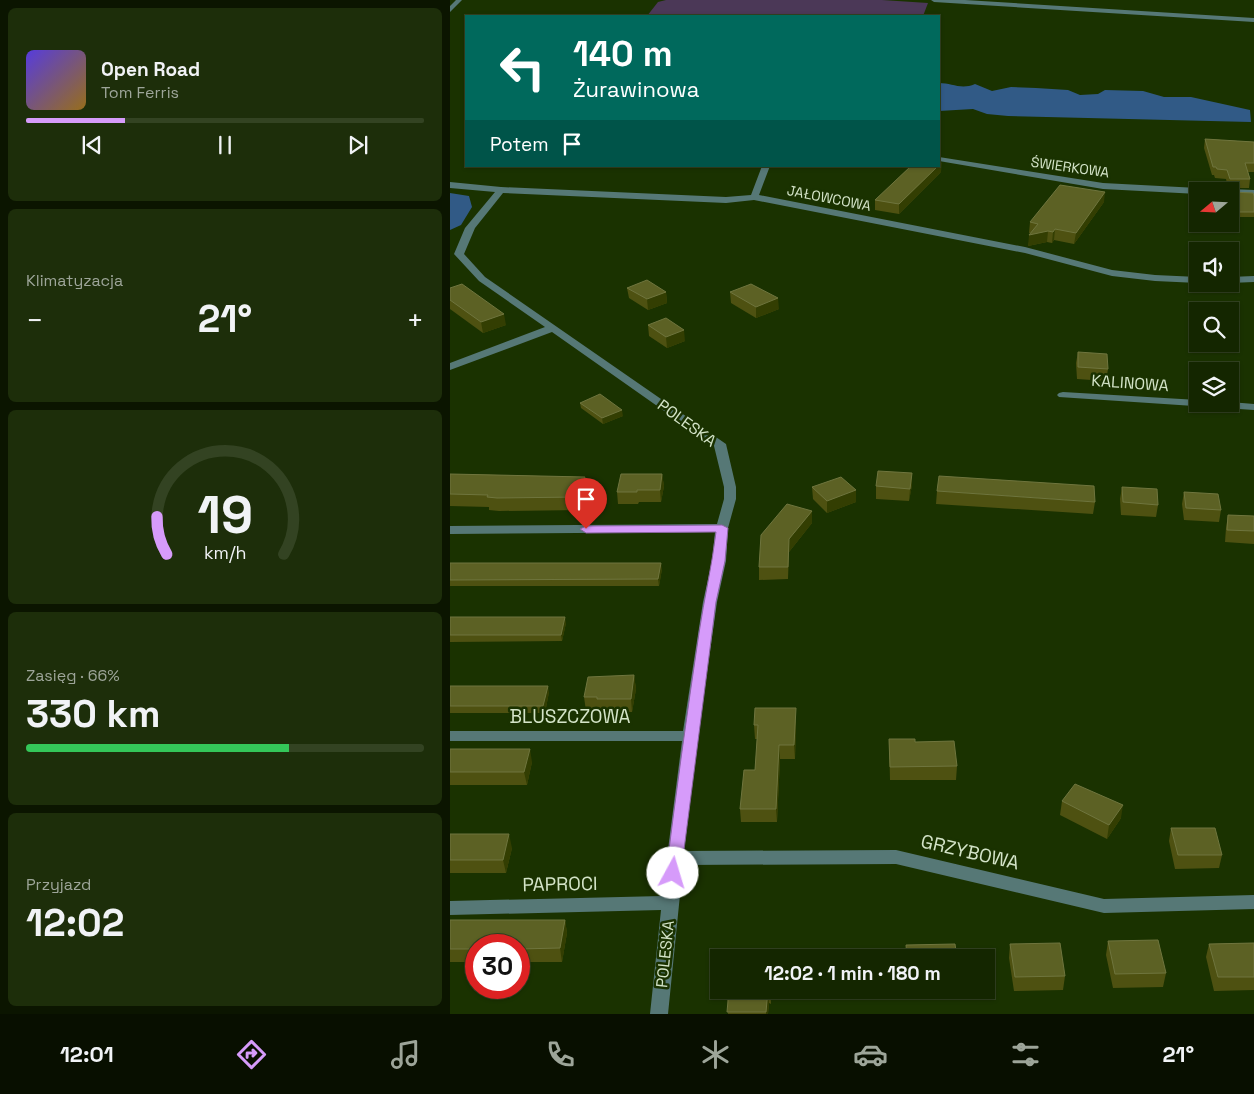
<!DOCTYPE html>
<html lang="pl">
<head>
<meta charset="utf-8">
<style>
  body { margin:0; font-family:"Space Grotesk",sans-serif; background:#1d2e0a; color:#f1f3f6; height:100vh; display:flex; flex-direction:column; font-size:19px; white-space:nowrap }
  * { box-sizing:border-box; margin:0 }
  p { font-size:16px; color:#9da599 }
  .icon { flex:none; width:28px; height:28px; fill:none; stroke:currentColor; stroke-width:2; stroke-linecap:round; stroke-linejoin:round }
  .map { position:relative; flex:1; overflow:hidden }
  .side { display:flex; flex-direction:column; gap:8px; padding:8px; background:#0b1500; width:450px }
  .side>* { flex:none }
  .banner { position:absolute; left:15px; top:15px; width:475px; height:152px; border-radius:0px; box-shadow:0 1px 4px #0004,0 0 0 1px #334322; background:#00695c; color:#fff; overflow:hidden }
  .needle { width:32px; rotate:251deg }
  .fabs { position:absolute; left:739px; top:182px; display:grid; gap:10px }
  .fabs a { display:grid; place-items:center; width:50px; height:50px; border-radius:0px; background:#142600; box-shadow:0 1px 4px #0004,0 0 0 1px #334322; font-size:25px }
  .speed { position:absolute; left:15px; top:934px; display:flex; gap:10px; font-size:25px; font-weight:700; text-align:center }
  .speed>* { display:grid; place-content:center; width:65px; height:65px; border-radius:50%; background:#142600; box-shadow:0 1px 4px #0004,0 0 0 1px #334322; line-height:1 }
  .speed .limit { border:8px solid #d22; background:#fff; color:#111 }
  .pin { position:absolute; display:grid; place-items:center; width:42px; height:42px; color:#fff; margin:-51px -21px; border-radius:50% 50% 50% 0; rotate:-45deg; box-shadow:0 0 5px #0007 }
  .pin .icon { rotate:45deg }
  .me { position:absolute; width:55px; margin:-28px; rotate:6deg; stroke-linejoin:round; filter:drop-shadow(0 0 4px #0008) }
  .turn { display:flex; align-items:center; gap:18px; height:105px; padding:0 25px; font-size:22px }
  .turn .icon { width:65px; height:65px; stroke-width:2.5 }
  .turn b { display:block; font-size:35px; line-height:42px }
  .then { display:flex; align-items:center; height:48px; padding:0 25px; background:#0003; gap:10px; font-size:19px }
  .big { font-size:38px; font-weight:800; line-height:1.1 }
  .side .card { flex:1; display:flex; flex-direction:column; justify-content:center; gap:8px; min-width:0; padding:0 18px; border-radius:8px; background:#1d2e0a }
  .side .dial { align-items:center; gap:0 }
  .dial svg { height:130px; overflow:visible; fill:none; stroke:#334322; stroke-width:7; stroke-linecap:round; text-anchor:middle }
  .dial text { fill:#f1f3f6; stroke:none }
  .song { display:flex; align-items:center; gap:15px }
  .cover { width:60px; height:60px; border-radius:8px; background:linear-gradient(135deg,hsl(250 70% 55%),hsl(40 70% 35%)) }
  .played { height:5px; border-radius:2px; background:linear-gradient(90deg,#d69bfa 25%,#334322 25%) }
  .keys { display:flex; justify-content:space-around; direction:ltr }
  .heat { display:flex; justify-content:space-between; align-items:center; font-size:28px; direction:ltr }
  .charge { height:8px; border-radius:4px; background:linear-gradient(90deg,#34c759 66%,#334322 0) }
  .trip { position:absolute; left:260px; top:949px; width:285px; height:50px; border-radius:0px; background:#142600; box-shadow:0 1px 4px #0004,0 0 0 1px #334322; font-weight:800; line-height:50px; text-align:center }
  .menu { display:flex; height:80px; justify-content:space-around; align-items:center; background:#080f00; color:#9da599 }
  .menu .icon { width:35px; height:35px }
  .menu .current { color:#d69bfa }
  .menu b { font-size:22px; color:#f1f3f6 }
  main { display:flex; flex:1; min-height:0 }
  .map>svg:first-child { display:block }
</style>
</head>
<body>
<main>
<section class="side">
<div class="card">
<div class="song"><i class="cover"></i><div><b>Open Road</b><p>Tom Ferris</p></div></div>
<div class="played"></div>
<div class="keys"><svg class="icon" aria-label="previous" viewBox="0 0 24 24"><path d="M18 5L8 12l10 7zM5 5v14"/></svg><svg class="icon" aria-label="pause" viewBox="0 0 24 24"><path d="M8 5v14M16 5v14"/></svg><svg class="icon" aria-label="next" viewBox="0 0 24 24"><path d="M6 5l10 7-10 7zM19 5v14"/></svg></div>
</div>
<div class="card"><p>Klimatyzacja</p>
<div class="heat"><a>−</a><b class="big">21°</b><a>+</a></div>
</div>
<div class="card dial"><svg viewBox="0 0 100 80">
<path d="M14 69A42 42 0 1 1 86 69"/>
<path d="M14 69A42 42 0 0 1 8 46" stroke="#d69bfa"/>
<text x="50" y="56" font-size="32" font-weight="700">19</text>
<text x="50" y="72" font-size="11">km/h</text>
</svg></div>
<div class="card"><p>Zasięg · 66%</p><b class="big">330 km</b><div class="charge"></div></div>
<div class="card"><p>Przyjazd</p><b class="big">12:02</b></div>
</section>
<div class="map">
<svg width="804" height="1014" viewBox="0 0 804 1014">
  <rect width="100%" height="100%" fill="#1a3200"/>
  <path fill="#4b3857" d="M 216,0 L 432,0 L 478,3 L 473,16 L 197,16 L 208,2 Z"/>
  <path fill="#315a86" d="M 489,83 C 502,83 511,90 525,84 L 542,91 L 561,87 L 586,88 L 618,90 L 630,95 L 648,94 L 655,90 L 693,91 L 714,97 L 741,97 L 800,110 L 801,122 L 558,116 L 537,114 L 523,109 L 489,111 Z
    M 0,193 L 19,196 L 22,207 L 11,225 L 0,230 Z"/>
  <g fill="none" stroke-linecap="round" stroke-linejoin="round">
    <path fill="#567876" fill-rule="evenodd" d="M 6,0 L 12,0 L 0,12 L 0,6 Z
      M 481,0 L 515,0 L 804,18 L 804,22 L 484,2 Z
      M 489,157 L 653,183 L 748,188 L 752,191 L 748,191 L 748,194 L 653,189 L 489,161 Z
      M 312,166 L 320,166 L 309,195 L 575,247 L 662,270 L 705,275 L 748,277 L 748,283 L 705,281 L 662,276 L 575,253 L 304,200 L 276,203 L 53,193 L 25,228 L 14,254 L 35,277 L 276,444 L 286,487 L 286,499 L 278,528 L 276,561 L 267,602 L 248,736 L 234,851 L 446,850 L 654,899 L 804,895 L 804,909 L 654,913 L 446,864 L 233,865 L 218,1014 L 200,1014 L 211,910 L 0,915 L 0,901 L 212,896 L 232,741 L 0,741 L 0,731 L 233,731 L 253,602 L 262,561 L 265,532 L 0,534 L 0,526 L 267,524 L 274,499 L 274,487 L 264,446 L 102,332 L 0,370 L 0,363 L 95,327 L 29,281 L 4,254 L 15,228 L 45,192 L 0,188 L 0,182 L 51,187 L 276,197 L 301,195 Z
      M 780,189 L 804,190 L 804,196 L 780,195 L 780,191 L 776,191 Z
      M 804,276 L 804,282 L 780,283 L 780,277 Z
      M 613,392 L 748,400 L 748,404 L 780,404 L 780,402 L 804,404 L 804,410 L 609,397 L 607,395 L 609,393 Z"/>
  </g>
  <path fill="#4e5111" d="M 755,139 L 804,142 L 804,172 L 798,172 L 800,179 L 799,188 L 778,188 L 776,179 L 765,178 L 764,175 L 762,175 L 754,148 Z
    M 491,172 L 449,214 L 425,210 L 425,200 Z
    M 782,192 L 804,196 L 804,217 L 787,217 L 781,197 Z
    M 654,202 L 624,244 L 604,240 L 602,243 L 597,242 L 578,246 L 581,233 L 579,233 L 580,222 Z
    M 0,288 L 56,325 L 33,333 L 0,309 Z
    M 177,288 L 216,292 L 217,303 L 198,310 L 179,298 Z
    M 280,292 L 329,309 L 306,318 L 281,303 Z
    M 198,325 L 235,341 L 217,348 L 199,336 Z
    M 628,352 L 658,369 L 656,381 L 627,379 L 626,363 Z
    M 130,403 L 173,416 L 153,424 L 131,408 Z
    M 0,474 L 135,477 L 137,489 L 131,510 L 49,511 L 39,510 L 39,507 L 0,506 Z
    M 212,474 L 214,486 L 211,502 L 189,502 L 188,504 L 168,504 L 167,492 Z
    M 462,485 L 459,501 L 426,499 L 426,486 Z
    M 362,487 L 406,502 L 377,513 L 363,499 Z
    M 672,487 L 708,505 L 706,517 L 671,515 L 670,499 Z
    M 487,491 L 645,502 L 643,514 L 486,504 Z
    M 734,492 L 771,510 L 769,522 L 734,520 L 732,504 Z
    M 362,511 L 362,523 L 339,552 L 338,579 L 309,580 L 309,567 Z
    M 778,515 L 804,516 L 804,544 L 775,542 L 776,528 Z
    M 0,563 L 212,569 L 209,586 L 0,586 Z
    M 0,617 L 116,623 L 112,641 L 0,642 Z
    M 184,675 L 186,689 L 182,712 L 148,712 L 148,711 L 136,711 L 134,697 Z
    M 0,686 L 99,692 L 95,713 L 0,713 Z
    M 346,721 L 345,759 L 330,759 L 327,822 L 291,822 L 290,809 L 305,770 L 307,739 L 305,739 L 304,725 Z
    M 439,739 L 465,742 L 507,766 L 506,780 L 440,780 Z
    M 0,749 L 82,762 L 77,785 L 0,785 Z
    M 612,801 L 671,818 L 657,839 L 610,815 Z
    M 721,828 L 772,855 L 769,868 L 725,869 L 719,841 Z
    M 0,834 L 62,848 L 56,873 L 0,873 Z
    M 0,920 L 115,920 L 117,933 L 112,962 L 69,962 L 69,945 L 26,945 L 26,962 L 0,962 Z
    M 658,941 L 716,973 L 713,987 L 663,988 L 656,955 Z
    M 804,943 L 804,990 L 764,991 L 756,957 L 759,944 Z
    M 560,944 L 615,976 L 613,990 L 564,991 L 559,958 Z
    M 276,990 L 321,990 L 321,1004 L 319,1003 L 318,1014 L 278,1014 L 278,1004 Z
    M 458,990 L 508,990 L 508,992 L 458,992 Z"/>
  <path fill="#333e02" d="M 492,162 L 491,172 L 449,214 L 449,204 L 488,166 L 489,166 L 489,165 Z
    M 655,192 L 654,202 L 624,244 L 626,233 Z
    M 605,229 L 604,240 L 602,243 L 603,232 Z
    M 598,231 L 597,242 L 578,246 L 579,235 Z
    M 216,292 L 217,303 L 198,310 L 197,299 Z
    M 328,298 L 329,309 L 306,318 L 306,307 Z
    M 54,314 L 56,325 L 33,333 L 31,322 Z
    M 234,330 L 235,341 L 217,348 L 216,337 Z
    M 172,410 L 173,416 L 153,424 L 152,418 Z
    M 462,473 L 462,485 L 459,501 L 460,489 Z
    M 212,474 L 214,486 L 211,502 L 210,490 Z
    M 135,477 L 137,489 L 131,510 L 129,497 Z
    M 406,490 L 406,502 L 377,513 L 377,501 Z
    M 362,511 L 362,523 L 339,552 L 338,579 L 339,539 Z
    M 211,563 L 212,569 L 209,586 L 208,579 Z
    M 115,617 L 116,623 L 112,641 L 111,635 Z
    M 184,675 L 186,689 L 182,712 L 181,699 Z
    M 98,686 L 99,692 L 95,713 L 93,706 Z
    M 346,708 L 346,721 L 345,759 L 344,745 Z
    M 329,745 L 330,759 L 327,822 L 326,809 Z
    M 80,749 L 82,762 L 77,785 L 74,772 Z
    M 673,805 L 671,818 L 657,839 L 659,825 Z
    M 59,834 L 62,848 L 56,873 L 53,860 Z
    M 115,920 L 117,933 L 112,962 L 110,948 Z
    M 318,990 L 319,1003 L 318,1014 L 316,1014 Z
    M 320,990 L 321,990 L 321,1004 Z"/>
  <path fill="#5c6124" stroke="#6f753e" d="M 755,139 L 804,142 L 804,163 L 795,163 L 800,179 L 780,179 L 777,170 L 767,169 L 766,167 L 763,167 Z
    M 461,166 L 488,166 L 449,204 L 425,200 Z
    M 610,185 L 655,192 L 626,233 L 605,229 L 603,232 L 598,231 L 579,235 L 588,224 L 580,222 Z
    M 782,192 L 803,193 L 804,196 L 804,212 L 788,212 Z
    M 197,280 L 216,292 L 197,299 L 177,288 Z
    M 12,284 L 54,314 L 31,322 L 0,300 L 0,288 Z
    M 301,284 L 328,298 L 306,307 L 280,292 Z
    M 216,318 L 234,330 L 216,337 L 198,325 Z
    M 628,352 L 657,354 L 658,369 L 628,367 Z
    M 150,394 L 172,410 L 152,418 L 130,403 Z
    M 428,471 L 462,473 L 460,489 L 426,486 Z
    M 0,474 L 135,477 L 129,497 L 47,498 L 37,497 L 38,495 L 0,494 Z
    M 171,474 L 212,474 L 210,490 L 187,490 L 187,492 L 167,492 Z
    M 489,476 L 644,486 L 645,502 L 487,491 Z
    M 391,477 L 406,490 L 377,501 L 362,487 Z
    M 672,487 L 707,489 L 708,505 L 673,502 Z
    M 734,492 L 768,494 L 771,510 L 736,508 Z
    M 337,504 L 362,511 L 339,539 L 338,567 L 309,567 L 311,535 Z
    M 778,515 L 804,516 L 804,531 L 777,530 Z
    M 0,563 L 211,563 L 208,579 L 0,580 Z
    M 0,617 L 115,617 L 111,635 L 0,635 Z
    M 184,675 L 181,699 L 147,699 L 147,697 L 134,697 L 138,677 Z
    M 0,686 L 98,686 L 93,706 L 0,706 Z
    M 305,708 L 346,708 L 344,745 L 329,745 L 326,809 L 290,809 L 294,770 L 305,770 L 308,725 L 304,725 Z
    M 439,739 L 465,739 L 465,742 L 504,741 L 507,766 L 440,767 Z
    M 0,749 L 80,749 L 74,772 L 0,772 Z
    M 625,784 L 673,805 L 659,825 L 612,801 Z
    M 721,828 L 765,828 L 772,855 L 728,855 Z
    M 0,834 L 59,834 L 53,860 L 0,860 Z
    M 0,920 L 115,920 L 110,948 L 69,949 L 69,945 L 26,945 L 26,949 L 0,949 Z
    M 708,940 L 716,973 L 665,974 L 658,941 Z
    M 610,943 L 615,976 L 565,977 L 560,944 Z
    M 804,943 L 804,977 L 768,977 L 759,944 Z
    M 505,944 L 507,958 L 457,958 L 456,945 Z
    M 280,955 L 322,955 L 321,958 L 279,958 Z
    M 279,990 L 318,990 L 316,1012 L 277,1012 Z"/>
  <path fill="#d69bfa" stroke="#8b65a2" d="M 272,525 L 278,528 L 275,561 L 266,602 L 231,873 L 229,878 L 223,879 L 218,878 L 216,873 C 226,793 237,713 249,633 C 254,599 262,566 266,532 L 136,533 L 130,529 L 136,526 Z"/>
  <g text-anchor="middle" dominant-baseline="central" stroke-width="5" stroke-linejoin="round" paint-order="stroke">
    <g font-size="14" fill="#d4e4c8" stroke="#1a3200">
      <text transform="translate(620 167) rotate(8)">ŚWIERKOWA</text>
      <text transform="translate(379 198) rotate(11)">JAŁOWCOWA</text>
    </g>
    <g font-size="16" fill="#d4e4c8" stroke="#1a3200">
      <text transform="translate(680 383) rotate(4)">KALINOWA</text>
      <text transform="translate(237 423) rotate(36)">POLESKA</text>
      <text transform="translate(215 954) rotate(-84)">POLESKA</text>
    </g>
    <g font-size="19" fill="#d4e4c8" stroke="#1a3200">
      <text x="120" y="716">BLUSZCZOWA</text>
      <text transform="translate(520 852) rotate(13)">GRZYBOWA</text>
      <text transform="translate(110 884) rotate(-1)">PAPROCI</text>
    </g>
  </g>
</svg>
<div class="fabs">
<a><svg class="needle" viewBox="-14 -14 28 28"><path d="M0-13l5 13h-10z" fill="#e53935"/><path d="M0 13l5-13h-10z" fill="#9da599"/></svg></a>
<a><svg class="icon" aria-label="sound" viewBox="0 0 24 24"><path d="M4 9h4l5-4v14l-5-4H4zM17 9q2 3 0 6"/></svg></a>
<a><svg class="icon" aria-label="search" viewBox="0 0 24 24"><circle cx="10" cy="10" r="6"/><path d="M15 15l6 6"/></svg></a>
<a><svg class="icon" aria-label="layers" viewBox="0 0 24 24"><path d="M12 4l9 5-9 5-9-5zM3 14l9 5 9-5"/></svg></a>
</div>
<div class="speed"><div class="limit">30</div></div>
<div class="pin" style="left:136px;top:529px;background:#d93025"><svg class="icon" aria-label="arrive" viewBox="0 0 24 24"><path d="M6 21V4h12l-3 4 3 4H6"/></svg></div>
<svg class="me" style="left:223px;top:873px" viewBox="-20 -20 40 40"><circle r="19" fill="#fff"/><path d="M0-13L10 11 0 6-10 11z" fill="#d69bfa"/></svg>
<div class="trip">12:02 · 1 min · 180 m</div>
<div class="banner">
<div class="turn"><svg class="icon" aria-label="left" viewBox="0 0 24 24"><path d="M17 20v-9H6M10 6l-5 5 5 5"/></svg><div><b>140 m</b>Żurawinowa</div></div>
<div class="then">Potem<svg class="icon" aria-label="arrive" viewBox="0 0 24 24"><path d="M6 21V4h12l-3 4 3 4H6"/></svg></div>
</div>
</div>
</main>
<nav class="menu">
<b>12:01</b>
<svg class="icon current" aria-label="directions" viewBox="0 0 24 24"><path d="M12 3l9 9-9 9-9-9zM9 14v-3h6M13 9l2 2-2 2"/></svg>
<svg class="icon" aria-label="music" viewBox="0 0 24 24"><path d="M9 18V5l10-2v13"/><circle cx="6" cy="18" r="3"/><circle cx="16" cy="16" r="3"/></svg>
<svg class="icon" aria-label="phone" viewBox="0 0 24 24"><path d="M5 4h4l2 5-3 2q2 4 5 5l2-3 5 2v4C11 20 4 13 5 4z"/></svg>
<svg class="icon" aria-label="climate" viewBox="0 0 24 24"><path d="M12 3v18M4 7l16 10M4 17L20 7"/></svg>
<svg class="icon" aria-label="car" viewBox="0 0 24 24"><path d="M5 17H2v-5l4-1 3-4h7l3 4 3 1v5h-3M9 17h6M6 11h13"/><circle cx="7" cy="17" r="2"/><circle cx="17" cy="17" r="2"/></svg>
<svg class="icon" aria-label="filters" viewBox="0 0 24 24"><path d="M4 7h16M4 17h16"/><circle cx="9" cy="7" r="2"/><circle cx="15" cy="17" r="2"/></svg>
<b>21°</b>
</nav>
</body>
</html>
